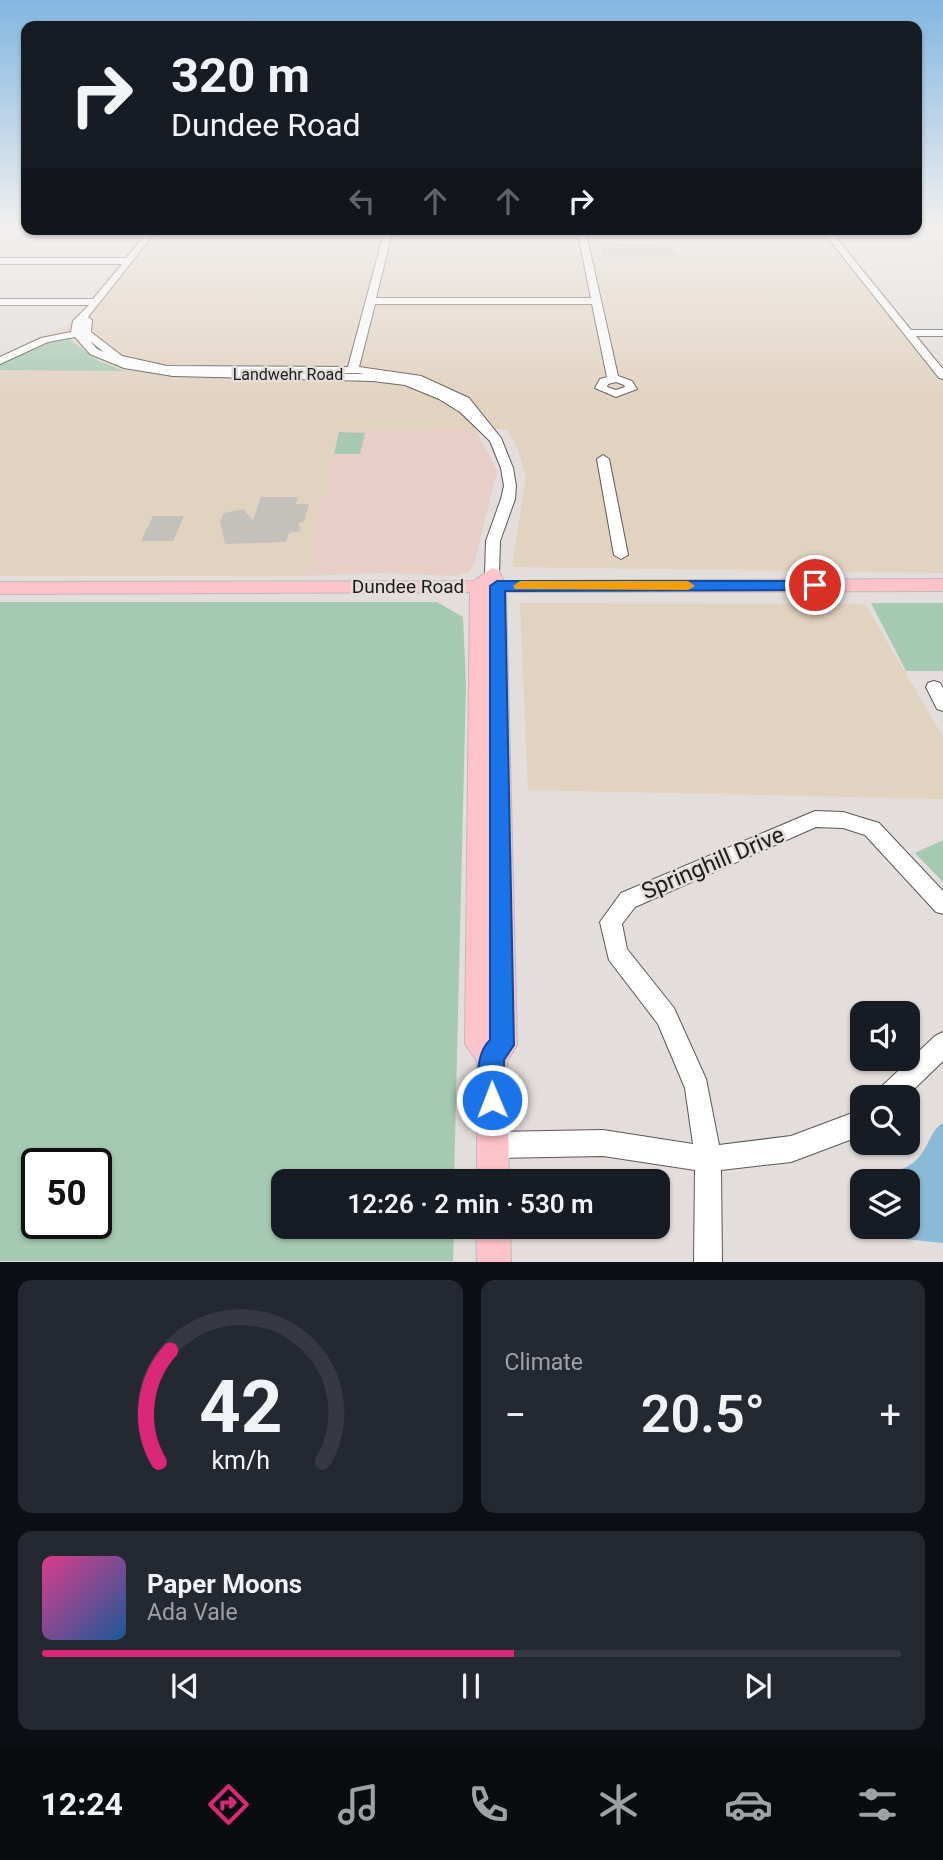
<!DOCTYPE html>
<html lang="en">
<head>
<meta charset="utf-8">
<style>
  body { margin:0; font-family:Roboto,sans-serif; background:#242831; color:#f1f3f6; height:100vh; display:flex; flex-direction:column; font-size:26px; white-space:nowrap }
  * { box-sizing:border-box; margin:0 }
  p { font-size:23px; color:#9ea1a6 }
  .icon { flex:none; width:38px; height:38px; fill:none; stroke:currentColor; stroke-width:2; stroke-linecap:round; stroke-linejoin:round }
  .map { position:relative; height:1262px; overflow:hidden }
  .details { display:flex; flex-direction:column; gap:18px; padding:18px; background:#0d0f14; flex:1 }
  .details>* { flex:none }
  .top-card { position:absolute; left:21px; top:21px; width:901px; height:214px; border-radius:14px; box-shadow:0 2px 5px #0004; background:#171b24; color:#f1f3f6; overflow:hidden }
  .tools { position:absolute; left:850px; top:1001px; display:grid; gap:14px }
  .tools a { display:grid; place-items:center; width:70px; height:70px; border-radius:14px; background:#171b24; box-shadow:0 2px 5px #0004; font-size:35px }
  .speed { position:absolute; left:21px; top:1148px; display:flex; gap:14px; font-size:35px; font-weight:700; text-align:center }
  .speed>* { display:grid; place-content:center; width:91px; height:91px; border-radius:50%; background:#171b24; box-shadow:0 2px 5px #0004; line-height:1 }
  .speed .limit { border:4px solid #111; border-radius:10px; background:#fff; color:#111 }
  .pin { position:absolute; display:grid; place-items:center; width:60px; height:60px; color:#fff; margin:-30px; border:4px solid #fff; border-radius:50%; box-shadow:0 2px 7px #0007 }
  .me { position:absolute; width:77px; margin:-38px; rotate:359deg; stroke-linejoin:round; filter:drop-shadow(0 0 5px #0008) }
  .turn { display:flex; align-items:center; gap:24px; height:147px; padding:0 35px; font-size:32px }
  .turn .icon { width:91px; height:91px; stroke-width:2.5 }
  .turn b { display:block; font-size:49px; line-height:60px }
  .lanes { display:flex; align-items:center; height:66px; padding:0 35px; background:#0003; justify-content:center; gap:35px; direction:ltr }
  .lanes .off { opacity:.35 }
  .big { font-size:52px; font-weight:600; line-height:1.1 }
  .details .tile { flex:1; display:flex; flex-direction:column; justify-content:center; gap:10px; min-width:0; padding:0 24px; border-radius:14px; background:#242831 }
  .details .dial { align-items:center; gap:0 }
  .dial svg { height:182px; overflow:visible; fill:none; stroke:#363941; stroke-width:7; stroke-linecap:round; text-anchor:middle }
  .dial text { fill:#f1f3f6; stroke:none }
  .song { display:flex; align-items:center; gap:21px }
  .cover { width:84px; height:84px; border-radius:10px; background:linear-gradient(135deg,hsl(330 70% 55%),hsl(210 70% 35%)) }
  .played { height:7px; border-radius:4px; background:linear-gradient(90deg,#db2777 55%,#363941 55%) }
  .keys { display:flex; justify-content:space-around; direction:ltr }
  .heat { display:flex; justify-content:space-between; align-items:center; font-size:38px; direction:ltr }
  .details .tiles { flex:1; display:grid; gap:18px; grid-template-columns:1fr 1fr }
  .tile:last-child { grid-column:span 2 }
  .trip { position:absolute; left:271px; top:1169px; width:399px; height:70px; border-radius:14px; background:#171b24; box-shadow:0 2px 5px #0004; font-weight:600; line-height:70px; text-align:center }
  .menu { display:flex; height:112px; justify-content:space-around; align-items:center; background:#090b0e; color:#9ea1a6 }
  .menu .icon { width:49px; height:49px }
  .menu .selected { color:#db2777 }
  .menu b { font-size:32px; color:#f1f3f6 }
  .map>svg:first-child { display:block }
</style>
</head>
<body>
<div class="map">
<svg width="943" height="1262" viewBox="0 0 943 1262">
  <rect width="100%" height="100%" fill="#e3dddb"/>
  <path fill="#e2d2c0" d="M 162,229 L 822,229 L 943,384 L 943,573 L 512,567 L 526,476 L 517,447 L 507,429 L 338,430 L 305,576 L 0,576 L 0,355 L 91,314 Z
    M 520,603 L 865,604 L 943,737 L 943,799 L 528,790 Z"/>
  <path fill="#e7cec7" d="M 475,429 L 497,471 L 474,564 L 469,572 L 455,576 L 382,573 L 305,576 L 338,430 Z"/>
  <path fill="#a6c9b3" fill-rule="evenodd" d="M 69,339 L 98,361 L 124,371 L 0,370 L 0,364 L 52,342 Z
    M 339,432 L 365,433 L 360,454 L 334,454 Z
    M 0,602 L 437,602 L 463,617 L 466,684 L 454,1181 L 284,1181 L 284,1227 L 454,1227 L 453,1261 L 0,1261 ZM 37,1164 L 96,1164 L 96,1223 L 37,1223 Z
    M 871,603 L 943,603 L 943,671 L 906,671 Z
    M 943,840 L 943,882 L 915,853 Z"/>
  <path fill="#8abad6" d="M 943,1123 L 943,1243 L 905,1239 L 895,1227 L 908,1227 L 908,1181 L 863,1181 L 863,1200 L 859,1190 L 860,1176 C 886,1171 908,1176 924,1150 C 931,1139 931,1131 943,1123 Z"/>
  <path fill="#c4c0bc" d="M 601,242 L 671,246 L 675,256 L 603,258 Z
    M 261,497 L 298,497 L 296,504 L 309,504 L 304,522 L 298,523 L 301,531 L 289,533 L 286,542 L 225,544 L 220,521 L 224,513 L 243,509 L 253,520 Z
    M 153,516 L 184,516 L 173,541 L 141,541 Z"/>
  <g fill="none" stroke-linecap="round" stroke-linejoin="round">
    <g stroke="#5c5856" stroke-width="2">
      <path id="minor" d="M 150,229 L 158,229 L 88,317 L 92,320 L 91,332 L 122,356 L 167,366 L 348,367 L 385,229 L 393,229 L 376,298 L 591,298 L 577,229 L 585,229 L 618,376 L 632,381 L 637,389 L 616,397 L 595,388 L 600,379 L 607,377 L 592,304 L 375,304 L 359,367 L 421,376 L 469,398 L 501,438 L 513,468 L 516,486 L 515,499 L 500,541 L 499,574 L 497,577 L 487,577 L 485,574 L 486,541 L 501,499 L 504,486 L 501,468 L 490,441 L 460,412 L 439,399 L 405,385 L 373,381 L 173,376 L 124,368 L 90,354 L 75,337 L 48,342 L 0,364 L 0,357 L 41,338 L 71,332 L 73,321 L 89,305 L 0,305 L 0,299 L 93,299 L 122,264 L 0,264 L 0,258 L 126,258 ZM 90,341 L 104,352 L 97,349 ZM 267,373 L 358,373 L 364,374 ZM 616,382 L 624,385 L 625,387 L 616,390 L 607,387 L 608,384 Z
        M 821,229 L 829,229 L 911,330 L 943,330 L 943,336 L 916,336 L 943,369 L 943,379 L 939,378 Z
        M 603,455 L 609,459 L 628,555 L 621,559 L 614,555 L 597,459 Z
        M 934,681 L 940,683 L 943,688 L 943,711 L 937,709 L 926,687 L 928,683 Z
        M 815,811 L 843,812 L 879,823 L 943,891 L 943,914 L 936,912 L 865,835 L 843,828 L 816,827 L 635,907 L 622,924 L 627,949 L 674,1008 L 706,1079 L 719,1145 L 791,1136 L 863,1109 L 863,1135 L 791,1162 L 721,1170 L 722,1262 L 694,1262 L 695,1170 L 603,1156 L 492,1158 L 483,1154 L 479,1145 L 483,1136 L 492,1132 L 603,1130 L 693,1144 L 685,1088 L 658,1024 L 609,960 L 600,922 L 621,893 Z
        M 943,1032 L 943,1061 L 906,1097 L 877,1097 L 880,1088 L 935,1036 Z"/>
    </g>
    <g stroke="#bcbbbb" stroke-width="2">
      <path id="major" d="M 492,568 L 498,570 L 504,581 L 943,579 L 943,591 L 506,592 L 517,1045 L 507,1061 L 509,1181 L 477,1181 L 477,1061 L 465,1044 L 470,592 L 0,594 L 0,582 L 474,581 Z
        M 476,1227 L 510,1227 L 511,1262 L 477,1262 Z"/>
    </g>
    <use href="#minor" fill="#fff" fill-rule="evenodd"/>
    <use href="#major" fill="#fdc2ca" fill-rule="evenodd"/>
  </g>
  <linearGradient id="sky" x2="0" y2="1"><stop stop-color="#82b6e1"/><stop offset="0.56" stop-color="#f2f0ef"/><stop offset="1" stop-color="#f2f0ef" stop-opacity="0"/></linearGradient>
  <rect width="943" height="405" fill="url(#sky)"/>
  <path fill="#1a73e8" stroke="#114b97" stroke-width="2" d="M 497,581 L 815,581 L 823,585 L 815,590 L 505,591 L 514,1045 L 504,1060 L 505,1100 L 501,1109 L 492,1113 L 483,1109 C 475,1090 475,1054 490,1040 L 490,586 Z"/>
  <path fill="#f59e0b" d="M 520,581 L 688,581 L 695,586 L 688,590 L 515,589 L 513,586 Z"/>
  <g text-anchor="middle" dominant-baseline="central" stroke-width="5" stroke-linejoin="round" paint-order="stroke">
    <g font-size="16" fill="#1e1c1b" stroke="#e3dddb">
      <text x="288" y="374">Landwehr Road</text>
    </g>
    <g font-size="19" fill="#1e1c1b" stroke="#e3dddb">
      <text x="408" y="586">Dundee Road</text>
    </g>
    <g font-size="23" fill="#1e1c1b" stroke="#e3dddb">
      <text transform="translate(713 863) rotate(-23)">Springhill Drive</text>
    </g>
  </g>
</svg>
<div class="tools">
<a><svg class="icon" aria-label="sound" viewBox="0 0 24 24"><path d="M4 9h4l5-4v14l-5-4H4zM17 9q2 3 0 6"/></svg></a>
<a><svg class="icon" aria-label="search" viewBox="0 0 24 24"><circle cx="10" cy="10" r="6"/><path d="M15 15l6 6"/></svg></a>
<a><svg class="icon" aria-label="layers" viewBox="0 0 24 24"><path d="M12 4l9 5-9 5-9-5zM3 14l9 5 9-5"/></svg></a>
</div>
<div class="speed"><div class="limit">50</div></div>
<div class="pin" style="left:815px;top:585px;background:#d93025"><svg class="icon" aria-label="arrive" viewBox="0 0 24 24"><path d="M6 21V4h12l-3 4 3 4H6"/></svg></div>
<svg class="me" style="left:492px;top:1100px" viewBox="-20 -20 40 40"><circle r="17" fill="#1a73e8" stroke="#fff" stroke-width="3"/><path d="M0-11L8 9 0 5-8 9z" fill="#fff"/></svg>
<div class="trip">12:26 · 2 min · 530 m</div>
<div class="top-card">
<div class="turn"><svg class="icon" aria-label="right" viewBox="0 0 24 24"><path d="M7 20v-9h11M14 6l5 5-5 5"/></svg><div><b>320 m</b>Dundee Road</div></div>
<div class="lanes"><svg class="icon off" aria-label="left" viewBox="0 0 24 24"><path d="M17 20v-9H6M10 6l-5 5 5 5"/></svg><svg class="icon off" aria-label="ahead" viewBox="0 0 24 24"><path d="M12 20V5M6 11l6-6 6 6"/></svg><svg class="icon off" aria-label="ahead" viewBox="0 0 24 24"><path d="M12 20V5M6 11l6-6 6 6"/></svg><svg class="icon" aria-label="right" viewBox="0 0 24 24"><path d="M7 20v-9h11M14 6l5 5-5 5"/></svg></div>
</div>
</div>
<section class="details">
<div class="tiles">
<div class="tile dial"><svg viewBox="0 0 100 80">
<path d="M14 69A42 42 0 1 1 86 69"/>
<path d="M14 69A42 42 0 0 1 19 20" stroke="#db2777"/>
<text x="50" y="56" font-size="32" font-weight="700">42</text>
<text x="50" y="72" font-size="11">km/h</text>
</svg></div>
<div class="tile"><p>Climate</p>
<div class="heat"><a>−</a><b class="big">20.5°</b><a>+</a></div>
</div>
<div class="tile">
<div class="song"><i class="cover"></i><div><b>Paper Moons</b><p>Ada Vale</p></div></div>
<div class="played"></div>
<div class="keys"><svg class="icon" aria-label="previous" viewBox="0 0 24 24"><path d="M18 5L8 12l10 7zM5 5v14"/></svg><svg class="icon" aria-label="pause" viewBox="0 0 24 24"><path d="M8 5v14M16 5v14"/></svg><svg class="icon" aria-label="next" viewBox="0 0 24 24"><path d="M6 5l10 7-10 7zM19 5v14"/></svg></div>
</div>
</div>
</section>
<nav class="menu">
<b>12:24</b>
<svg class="icon selected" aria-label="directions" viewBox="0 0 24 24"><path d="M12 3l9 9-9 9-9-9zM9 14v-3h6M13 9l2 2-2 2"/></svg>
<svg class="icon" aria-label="music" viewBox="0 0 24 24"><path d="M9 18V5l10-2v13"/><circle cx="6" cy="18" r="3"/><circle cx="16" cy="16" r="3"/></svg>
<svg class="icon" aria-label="phone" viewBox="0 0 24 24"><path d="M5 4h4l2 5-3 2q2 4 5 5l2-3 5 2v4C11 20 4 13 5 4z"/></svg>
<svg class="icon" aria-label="climate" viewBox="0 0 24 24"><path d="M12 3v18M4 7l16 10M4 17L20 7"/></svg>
<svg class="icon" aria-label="car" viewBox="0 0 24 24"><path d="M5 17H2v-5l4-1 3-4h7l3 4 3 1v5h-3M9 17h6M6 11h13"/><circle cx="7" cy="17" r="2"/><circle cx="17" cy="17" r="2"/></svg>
<svg class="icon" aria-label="filters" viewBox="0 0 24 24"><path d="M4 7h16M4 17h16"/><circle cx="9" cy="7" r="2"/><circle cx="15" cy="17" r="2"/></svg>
</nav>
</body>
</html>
